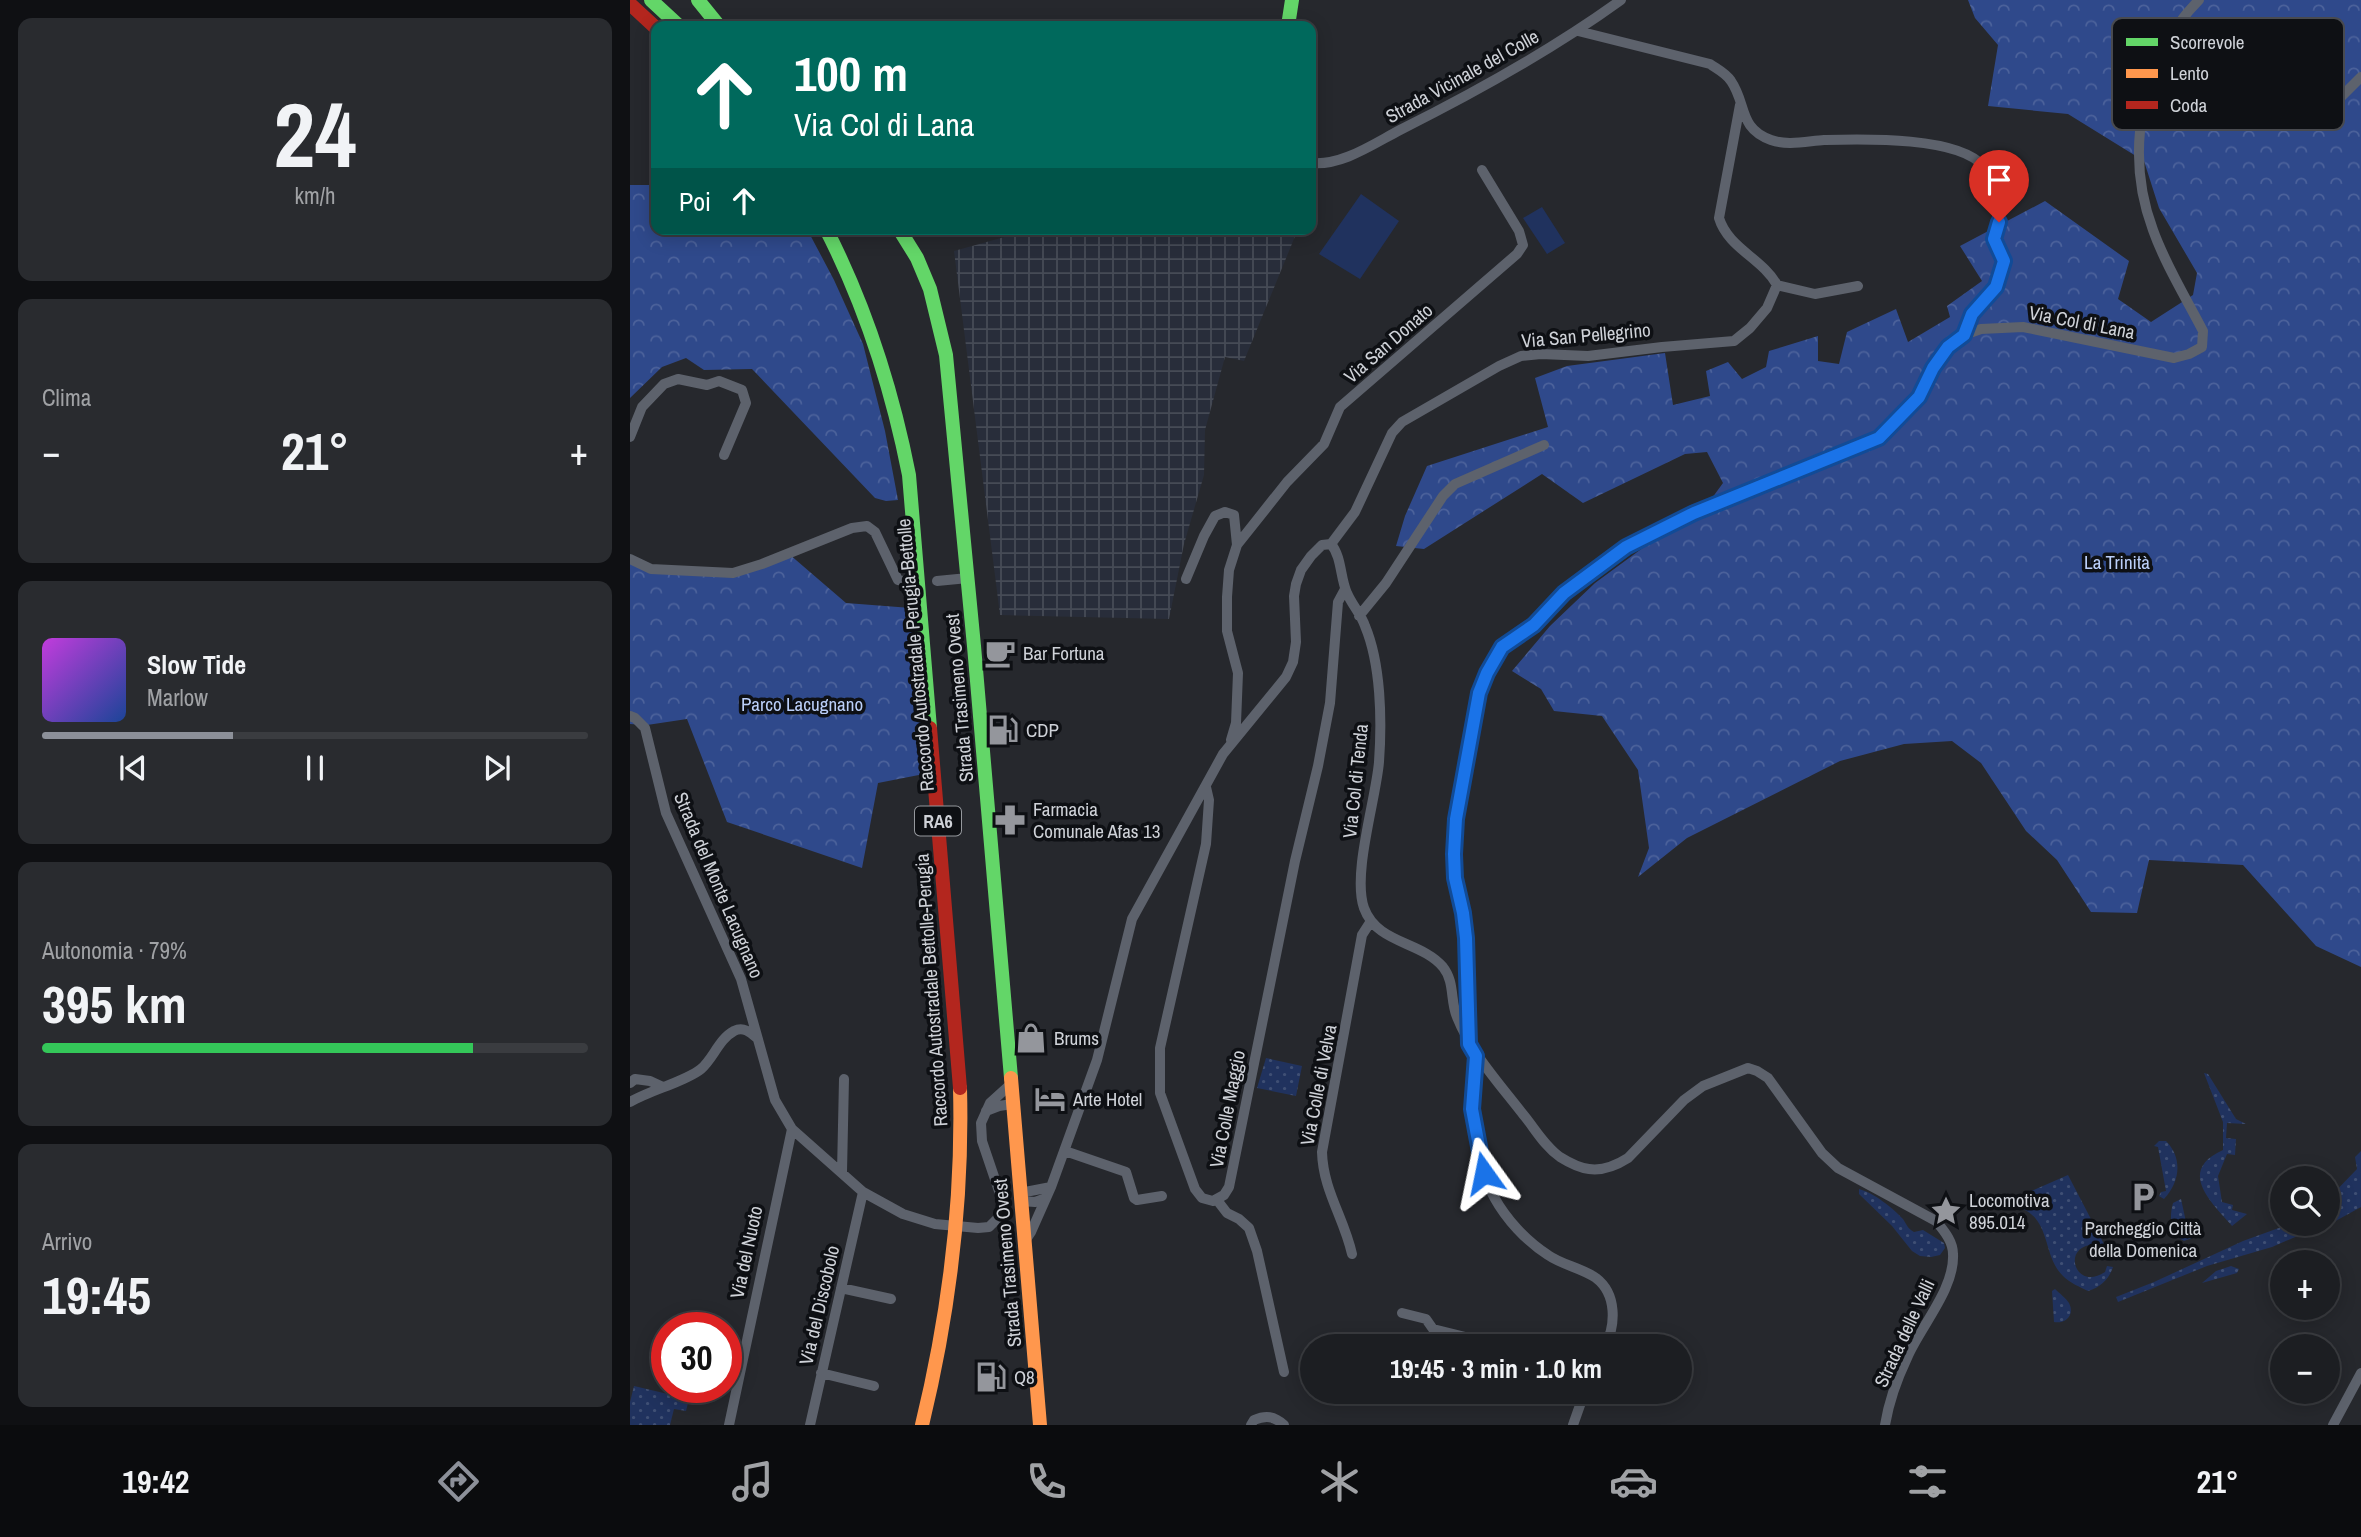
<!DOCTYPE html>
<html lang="it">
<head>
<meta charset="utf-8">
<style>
  body { margin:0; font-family:"Archivo Narrow",sans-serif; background:#292b2f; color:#f1f3f6; height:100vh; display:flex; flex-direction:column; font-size:26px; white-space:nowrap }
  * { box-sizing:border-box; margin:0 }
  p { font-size:23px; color:#a0a2a5 }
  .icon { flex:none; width:38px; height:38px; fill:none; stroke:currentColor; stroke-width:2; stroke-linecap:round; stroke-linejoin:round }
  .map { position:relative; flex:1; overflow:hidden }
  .panel { display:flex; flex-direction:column; gap:18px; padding:18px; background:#0f1013; width:630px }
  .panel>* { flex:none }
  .banner { position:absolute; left:21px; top:21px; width:665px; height:214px; border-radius:14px; box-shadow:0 4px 18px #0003,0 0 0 2px #3a3c40; background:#00695c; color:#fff; overflow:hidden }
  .fabs { position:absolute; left:1640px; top:1166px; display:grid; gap:14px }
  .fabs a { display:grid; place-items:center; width:70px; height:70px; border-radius:50%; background:#1c1e22; box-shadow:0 4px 18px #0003,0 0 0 2px #3a3c40; font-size:35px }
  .speed { position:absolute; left:21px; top:1312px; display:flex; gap:14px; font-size:35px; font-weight:700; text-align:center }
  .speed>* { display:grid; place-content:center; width:91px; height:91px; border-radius:50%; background:#1c1e22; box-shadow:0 4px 18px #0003,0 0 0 2px #3a3c40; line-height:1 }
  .speed .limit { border:10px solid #d22; background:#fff; color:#111 }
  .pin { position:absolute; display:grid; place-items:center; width:60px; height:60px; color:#fff; margin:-72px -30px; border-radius:50% 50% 50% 0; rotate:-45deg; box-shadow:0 0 7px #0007 }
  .pin .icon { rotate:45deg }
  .me { position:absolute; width:77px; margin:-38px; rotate:348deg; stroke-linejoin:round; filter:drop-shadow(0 0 5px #0008) }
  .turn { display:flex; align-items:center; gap:24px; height:147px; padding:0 28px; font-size:32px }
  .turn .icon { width:91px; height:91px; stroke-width:2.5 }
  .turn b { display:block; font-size:49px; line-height:60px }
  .then { display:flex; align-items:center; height:66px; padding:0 28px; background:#0003; gap:14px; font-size:26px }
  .big { font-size:52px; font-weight:800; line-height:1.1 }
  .panel .card { flex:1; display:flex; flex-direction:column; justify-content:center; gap:10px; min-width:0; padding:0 24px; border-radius:14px; background:#292b2f }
  .panel .dial { align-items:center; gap:0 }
  .dial b { font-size:91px; line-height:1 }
  .song { display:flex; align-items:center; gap:21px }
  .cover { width:84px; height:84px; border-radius:10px; background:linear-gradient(135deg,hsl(290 70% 55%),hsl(220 70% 35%)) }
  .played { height:7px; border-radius:4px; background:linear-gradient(90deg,#8c9099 35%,#3a3c40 35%) }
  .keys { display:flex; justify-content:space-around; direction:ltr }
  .heat { display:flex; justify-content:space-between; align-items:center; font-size:38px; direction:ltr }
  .charge { height:10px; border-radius:5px; background:linear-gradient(90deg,#34c759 79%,#3a3c40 0) }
  .trip { position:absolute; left:670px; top:1334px; width:392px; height:70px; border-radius:35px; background:#1c1e22; box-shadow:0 4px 18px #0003,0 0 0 2px #3a3c40; font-weight:800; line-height:70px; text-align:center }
  .tab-bar { display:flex; height:112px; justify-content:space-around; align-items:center; background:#0b0c0e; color:#a0a2a5 }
  .tab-bar .icon { width:49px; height:49px }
  .tab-bar .active { color:#8c9099 }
  .tab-bar b { font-size:32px; color:#f1f3f6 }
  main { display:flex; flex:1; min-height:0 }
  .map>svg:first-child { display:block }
</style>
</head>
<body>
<main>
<section class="panel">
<div class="card dial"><b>24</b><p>km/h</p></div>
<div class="card"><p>Clima</p>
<div class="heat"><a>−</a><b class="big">21°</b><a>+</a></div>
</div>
<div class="card">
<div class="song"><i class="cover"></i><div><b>Slow Tide</b><p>Marlow</p></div></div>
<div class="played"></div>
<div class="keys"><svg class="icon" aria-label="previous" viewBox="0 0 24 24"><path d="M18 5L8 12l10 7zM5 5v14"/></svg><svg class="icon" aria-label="pause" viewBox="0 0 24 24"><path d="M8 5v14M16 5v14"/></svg><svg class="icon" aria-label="next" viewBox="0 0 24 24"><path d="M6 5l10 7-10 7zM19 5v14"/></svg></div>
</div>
<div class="card"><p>Autonomia · 79%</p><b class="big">395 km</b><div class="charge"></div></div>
<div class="card"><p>Arrivo</p><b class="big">19:45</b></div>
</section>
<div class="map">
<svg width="1731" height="1425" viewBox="0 0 1731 1425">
  <defs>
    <pattern id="industrial-grid" width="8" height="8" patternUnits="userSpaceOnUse" patternTransform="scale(1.75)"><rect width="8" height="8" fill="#282d3a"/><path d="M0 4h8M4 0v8" fill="none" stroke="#464b56"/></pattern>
    <pattern id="green-dots" width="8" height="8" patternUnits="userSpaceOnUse" patternTransform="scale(1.75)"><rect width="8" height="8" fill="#20325e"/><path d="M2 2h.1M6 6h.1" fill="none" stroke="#3f4f74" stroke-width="1.8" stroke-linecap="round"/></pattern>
    <pattern id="forest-crowns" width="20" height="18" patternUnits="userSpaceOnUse" patternTransform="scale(1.75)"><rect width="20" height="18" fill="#2f498b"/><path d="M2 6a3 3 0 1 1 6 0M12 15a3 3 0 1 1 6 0" fill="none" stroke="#4c629b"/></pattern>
  </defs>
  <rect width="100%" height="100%" fill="#26282d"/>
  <path fill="url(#industrial-grid)" d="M 403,229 L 668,229 L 614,361 L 595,357 L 575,430 L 574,475 L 554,544 L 539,619 L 370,615 L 324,251 Z"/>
  <path fill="url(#green-dots)" d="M 636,1058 L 672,1066 L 666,1096 L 627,1088 Z
    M 1574,1073 L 1578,1074 L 1606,1119 L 1616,1124 L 1597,1123 L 1596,1138 L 1606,1139 L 1605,1155 L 1597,1154 L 1588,1176 L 1592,1202 L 1603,1205 L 1602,1210 L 1617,1214 L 1602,1226 C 1582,1203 1546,1171 1593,1150 L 1593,1122 Z
    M 1529,1141 L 1536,1141 C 1553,1158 1550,1182 1534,1199 L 1529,1196 L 1531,1192 L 1536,1191 L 1528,1147 L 1524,1146 Z
    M 1731,1151 L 1731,1207 L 1691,1229 L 1686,1228 L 1642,1247 L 1577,1266 L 1488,1302 L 1486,1297 L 1524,1282 L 1613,1241 L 1657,1225 L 1698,1223 L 1698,1199 L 1727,1169 L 1725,1157 Z
    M 1438,1175 L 1475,1246 C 1428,1236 1442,1294 1475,1272 L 1477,1266 L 1483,1267 C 1479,1279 1471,1287 1458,1291 C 1450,1287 1440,1283 1433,1276 C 1410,1254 1424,1212 1379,1205 L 1383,1199 Z
    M 1229,1189 C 1244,1193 1263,1208 1273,1219 C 1277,1225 1278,1229 1284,1232 L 1293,1230 L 1314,1243 L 1315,1248 L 1310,1255 L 1301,1257 L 1290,1256 L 1282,1251 L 1262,1226 L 1229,1194 Z
    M 1551,1199 L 1558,1231 L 1565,1231 L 1565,1237 L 1554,1241 C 1540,1234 1539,1217 1543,1203 Z
    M 1601,1266 L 1609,1269 L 1607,1273 L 1572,1283 L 1586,1271 Z
    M 1425,1289 C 1429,1293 1436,1298 1439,1303 C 1445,1315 1436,1324 1424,1322 L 1422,1291 Z
    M 4,1386 L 59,1399 L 56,1411 L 44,1409 L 40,1425 L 0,1425 L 0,1402 Z"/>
  <path fill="url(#forest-crowns)" d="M 1338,0 L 1731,0 L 1731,967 L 1686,946 L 1613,865 L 1519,860 L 1507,913 L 1461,912 L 1427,860 L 1396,831 L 1351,763 L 1322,741 L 1274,744 L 1210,761 L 1057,838 L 1008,877 L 1019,848 L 1008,770 L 972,716 L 924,711 L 911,689 L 882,671 L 920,626 L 965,583 L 1014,547 L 1066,520 L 1093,483 L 1077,452 L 1055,454 L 953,503 L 912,474 L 794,549 L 766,546 L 775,516 L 797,466 L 918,427 L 905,378 L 937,366 L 1035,353 L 1043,405 L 1080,396 L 1076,371 L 1098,362 L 1112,379 L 1136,367 L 1139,351 L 1188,336 L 1188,361 L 1209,364 L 1217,332 L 1266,309 L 1278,342 L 1320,317 L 1317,306 L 1352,281 L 1330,246 L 1415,201 L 1499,261 L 1488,299 L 1521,322 L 1563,295 L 1567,273 L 1529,208 L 1514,161 L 1438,114 L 1358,106 L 1368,45 L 1345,18 Z
    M 26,183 L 26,229 L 177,229 L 204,280 L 233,344 L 255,431 L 268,500 L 256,501 L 245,498 L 122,369 L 74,370 L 56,358 L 32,367 L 0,398 L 0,185 L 25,185 Z
    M 159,554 L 216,603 L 281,608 L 299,773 L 248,783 L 232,868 L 97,822 L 57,719 L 17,725 L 0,724 L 0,559 L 21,569 L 103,573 Z"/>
  <path fill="#20325e" d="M 731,194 L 769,221 L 730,279 L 689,254 Z
    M 912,207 L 935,243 L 917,254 L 893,218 Z"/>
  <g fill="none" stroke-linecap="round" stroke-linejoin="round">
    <path stroke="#5d626c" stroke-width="10" d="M 948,31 L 1080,64 C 1087,69 1096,73 1101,81 C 1117,104 1108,128 1141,140 C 1157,146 1178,141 1194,140 C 1232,139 1330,136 1354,167 C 1359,173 1360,185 1362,192 C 1367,212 1370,220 1364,239 L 1374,261 L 1366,287 L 1342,314 L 1334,335
      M 1704,104 L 1731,77
      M 681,163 C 712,166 743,144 770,130 C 846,92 922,50 991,0
      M 1147,285 L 1185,294 L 1228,286
      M 0,437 L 12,407 L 34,384 L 48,379 L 77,385 L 89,381 L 112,390 L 116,403 L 94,455
      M 701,544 L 725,512 L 762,433 L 772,422 L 869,366 L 891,356 L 911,354 L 958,356 L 1032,347 L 1104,341 L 1120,328 L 1137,308 L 1147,285 C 1133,259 1098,248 1089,218 L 1110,105
      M 0,559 L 21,569 L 103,573 L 132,564 L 222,528 L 237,526 L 245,532 L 268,580 L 280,582
      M 556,579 L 574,536 L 585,516 L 595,512 L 604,515 L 607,545
      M 307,581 L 338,578
      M 729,616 L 756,583 L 813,496 L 825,484 L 914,445
      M 0,716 L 5,718 L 15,728 L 36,813 L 111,979 L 145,1100 L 162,1129 L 233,1192 L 273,1214 L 305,1224 L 348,1228 L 359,1227 L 370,1216 L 373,1203 L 352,1141 L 351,1123 L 360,1103 L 381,1084
      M 601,740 L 606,723 L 608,673 L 597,631 L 597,597 L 599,570 L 607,545 L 657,482 L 694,444 L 710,407 L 887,254 L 893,245 L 889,231 L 852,170
      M 576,787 L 579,800 L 576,844 L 530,1048 L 530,1093 L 565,1189 L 572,1198 L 583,1201 L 594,1195 L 599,1187 L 665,861 L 688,766 L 700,703 L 708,602 L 715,589
      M 839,1040 L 836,938 L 833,913 L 825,878 L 826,819 L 849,693 L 857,673 L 872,647 L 904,625 L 934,592 L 996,547 L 1064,513 L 1249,438 L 1289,397 L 1303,368 L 1318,347 L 1334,335 L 1351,329 L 1393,327 L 1544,358 L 1559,354 L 1572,347 L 1573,331 C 1556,298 1535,264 1523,230 C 1494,153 1511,58 1569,0
      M 846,1056 C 845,1073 842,1092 842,1109 C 843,1134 851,1175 864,1197 C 876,1219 896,1241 918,1255 C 932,1265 952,1268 966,1278 C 987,1294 986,1325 975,1346
      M 0,1083 L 5,1079 L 20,1081 L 33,1087
      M 0,1102 C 20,1090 55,1082 71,1069 C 83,1059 89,1039 104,1031 C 114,1026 121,1033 128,1039
      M 356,1111 L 369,1106 L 382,1104
      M 435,1151 L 496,1172 L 504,1198 L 507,1200 L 532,1196
      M 212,1172 L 214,1079
      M 390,1193 L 421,1187
      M 587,1200 L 597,1213 L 609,1219 L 619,1228 L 627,1251 L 654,1372
      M 391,1201 L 405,1202 L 416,1198
      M 395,1241 L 401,1232 L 421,1187 L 467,1060 L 502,919 L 593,754 L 656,677 L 663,662 L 666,642 L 664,596 L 666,584 L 671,570 L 681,556 L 692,545 L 701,544 C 712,557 710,578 717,593 C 722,605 731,614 735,626 C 751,664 752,720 749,762 C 746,799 722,874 734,908 C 747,944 791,941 813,967 C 825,982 820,1001 827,1017 C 842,1054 868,1082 892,1113 C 904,1127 914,1146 930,1157 C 938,1162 950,1168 959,1169 C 973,1171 987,1165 998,1158 L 1054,1100 L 1073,1086 L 1118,1068 L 1127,1071 L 1138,1078 L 1192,1153 L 1208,1168 L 1306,1221 C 1314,1231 1323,1241 1323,1254 C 1325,1289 1290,1327 1277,1358 C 1267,1379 1259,1401 1255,1425
      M 722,1254 C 714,1218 693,1190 692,1152 L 732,935 L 741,921
      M 211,1288 L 261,1299
      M 772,1313 L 796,1319 L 803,1329 L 872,1346
      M 191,1373 L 244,1386
      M 99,1425 L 162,1129
      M 180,1425 L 233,1192
      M 621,1425 L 624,1420 C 636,1415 644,1416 654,1425
      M 943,1425 L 955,1391
      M 1703,1425 L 1731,1373"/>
    <path stroke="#63d668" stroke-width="14" d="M 21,0 L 49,26
      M 68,0 L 89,26
      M 658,26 L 662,0
      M 196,229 C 236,307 262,389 279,475 L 300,728
      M 269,229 L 287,258 L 300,289 L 316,355 L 344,646 L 381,1078"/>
    <path stroke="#ff974d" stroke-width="14" d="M 381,1078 L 410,1425
      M 292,1425 C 319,1314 333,1202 330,1088"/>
    <path stroke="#b3261e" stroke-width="14" d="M 0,4 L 26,28
      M 300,728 L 330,1088"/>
  </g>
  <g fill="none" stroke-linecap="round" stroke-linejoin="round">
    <g stroke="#114b97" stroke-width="18">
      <path id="route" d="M 854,1173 L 842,1109 L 846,1056 L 839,1044 L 836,938 L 833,913 L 825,878 L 824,854 L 826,819 L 849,693 L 857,673 L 872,647 L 904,625 L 934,593 L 996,547 L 1064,513 L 1249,438 L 1289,397 L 1303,368 L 1318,347 L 1334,335 L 1342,314 L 1366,287 L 1374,261 L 1364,239 L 1369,222"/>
    </g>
    <use href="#route" stroke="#1a73e8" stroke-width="12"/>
  </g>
  <defs>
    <g id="cafe-bare" transform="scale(2.415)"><path d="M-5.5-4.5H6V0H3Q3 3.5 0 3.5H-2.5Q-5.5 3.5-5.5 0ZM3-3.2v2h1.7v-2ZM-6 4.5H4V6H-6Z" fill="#94969c" stroke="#0e1014" stroke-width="2.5" paint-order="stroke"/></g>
    <g id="fuel-bare" transform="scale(2.415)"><path d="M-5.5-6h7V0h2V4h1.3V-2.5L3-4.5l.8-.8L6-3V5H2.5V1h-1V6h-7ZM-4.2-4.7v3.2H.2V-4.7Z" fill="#94969c" stroke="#0e1014" stroke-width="2.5" paint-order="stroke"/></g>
    <g id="pharmacy-bare" transform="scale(2.415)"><path d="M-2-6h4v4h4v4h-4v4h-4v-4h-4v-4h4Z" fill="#94969c" stroke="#0e1014" stroke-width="2.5" paint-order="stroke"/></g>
    <g id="shop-bare" transform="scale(2.415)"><path d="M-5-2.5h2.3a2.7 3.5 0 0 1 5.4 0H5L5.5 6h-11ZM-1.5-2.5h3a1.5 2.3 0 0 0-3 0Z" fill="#94969c" stroke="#0e1014" stroke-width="2.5" paint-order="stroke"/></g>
    <g id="hotel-bare" transform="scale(2.415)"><path d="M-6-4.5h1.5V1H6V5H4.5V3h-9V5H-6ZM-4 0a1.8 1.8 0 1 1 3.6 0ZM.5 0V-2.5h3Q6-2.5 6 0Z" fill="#94969c" stroke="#0e1014" stroke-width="2.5" paint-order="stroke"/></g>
    <g id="parking-bare" transform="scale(2.415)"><path d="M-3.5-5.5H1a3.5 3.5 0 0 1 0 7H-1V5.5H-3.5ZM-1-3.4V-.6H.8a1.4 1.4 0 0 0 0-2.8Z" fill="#94969c" stroke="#0e1014" stroke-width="2.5" paint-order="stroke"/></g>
    <g id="sight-bare" transform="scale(2.415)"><path d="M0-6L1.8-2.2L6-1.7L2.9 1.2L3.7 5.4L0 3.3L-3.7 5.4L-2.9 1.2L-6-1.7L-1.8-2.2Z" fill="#94969c" stroke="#0e1014" stroke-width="2.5" paint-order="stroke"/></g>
  </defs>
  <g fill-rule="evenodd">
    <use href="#cafe-bare" x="370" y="653"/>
    <use href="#fuel-bare" x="373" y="730"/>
    <use href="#pharmacy-bare" x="380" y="820"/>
    <use href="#shop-bare" x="401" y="1038"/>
    <use href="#hotel-bare" x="420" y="1099"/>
    <use href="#parking-bare" x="1513" y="1197"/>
    <use href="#sight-bare" x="1316" y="1211"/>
    <use href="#fuel-bare" x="361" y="1377"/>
  </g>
  <g text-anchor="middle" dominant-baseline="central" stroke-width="7" stroke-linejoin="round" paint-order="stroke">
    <rect fill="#0e1014" stroke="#95989d" stroke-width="2" x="285" y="806.5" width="46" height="29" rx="5"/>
    <g font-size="18" font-weight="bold" fill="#cfd2d8">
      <text x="308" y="821">RA6</text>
    </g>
    <g font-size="19" fill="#cfd2d8" stroke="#0e1014">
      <text transform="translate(832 76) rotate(-29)">Strada Vicinale del Colle</text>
      <text transform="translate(1452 322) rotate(11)">Via Col di Lana</text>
      <text transform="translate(956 335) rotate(-5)">Via San Pellegrino</text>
      <text transform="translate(758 343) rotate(-41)">Via San Donato</text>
      <text transform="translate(285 655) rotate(-95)">Raccordo Autostradale Perugia-Bettolle</text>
      <text transform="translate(329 698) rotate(-95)">Strada Trasimeno Ovest</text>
      <text transform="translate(725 781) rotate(-84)">Via Col di Tenda</text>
      <text transform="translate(89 885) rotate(67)">Strada del Monte Lacugnano</text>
      <text transform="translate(301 990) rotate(-94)">Raccordo Autostradale Bettolle-Perugia</text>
      <text transform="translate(688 1085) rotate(-79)">Via Colle di Velva</text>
      <text transform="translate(597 1109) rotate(-79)">Via Colle Maggio</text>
      <text transform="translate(116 1252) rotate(-78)">Via del Nuoto</text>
      <text transform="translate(377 1263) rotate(-95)">Strada Trasimeno Ovest</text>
      <text transform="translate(189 1305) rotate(-77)">Via del Discobolo</text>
      <text transform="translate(1274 1333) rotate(-65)">Strada delle Valli</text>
    </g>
    <g font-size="19" fill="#bcd0fa" stroke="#0e1014">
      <text x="1487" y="562">La Trinità</text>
      <text x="172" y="704">Parco Lacugnano</text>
    </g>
    <g font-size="19" fill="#cfd2d8" stroke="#0e1014" text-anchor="start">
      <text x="393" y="653">Bar Fortuna</text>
      <text x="396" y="730">CDP</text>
      <text x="403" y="809">Farmacia<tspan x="403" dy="22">Comunale Afas 13</tspan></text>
      <text x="424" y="1038">Brums</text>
      <text x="443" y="1099">Arte Hotel</text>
      <text x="1339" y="1200">Locomotiva<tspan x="1339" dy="22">895.014</tspan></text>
      <text x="1513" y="1228" text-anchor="middle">Parcheggio Città<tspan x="1513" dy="22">della Domenica</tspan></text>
      <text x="384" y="1377">Q8</text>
    </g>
  </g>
  <rect x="1482" y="18" width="232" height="112" rx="10" fill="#0e1014" stroke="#484a4f" stroke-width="2"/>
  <rect x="1496" y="38" width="32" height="8" fill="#63d668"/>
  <rect x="1496" y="69" width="32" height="9" fill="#ff974d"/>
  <rect x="1496" y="101" width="32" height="8" fill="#b3261e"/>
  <g font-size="19" fill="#cfd2d8">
    <text x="1540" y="49">Scorrevole</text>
    <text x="1540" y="80">Lento</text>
    <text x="1540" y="112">Coda</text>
  </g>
</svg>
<div class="fabs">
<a><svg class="icon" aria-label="search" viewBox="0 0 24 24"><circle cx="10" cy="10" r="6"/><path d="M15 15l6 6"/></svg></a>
<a>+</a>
<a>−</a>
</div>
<div class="speed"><div class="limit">30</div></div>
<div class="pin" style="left:1369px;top:222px;background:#d93025"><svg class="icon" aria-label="arrive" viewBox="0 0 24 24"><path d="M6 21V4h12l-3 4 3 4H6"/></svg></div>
<svg class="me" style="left:854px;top:1173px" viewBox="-20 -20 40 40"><path d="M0-17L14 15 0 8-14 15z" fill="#1a73e8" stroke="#fff" stroke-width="4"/></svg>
<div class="trip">19:45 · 3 min · 1.0 km</div>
<div class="banner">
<div class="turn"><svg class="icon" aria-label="ahead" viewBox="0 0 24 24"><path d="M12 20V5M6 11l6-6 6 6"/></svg><div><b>100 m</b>Via Col di Lana</div></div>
<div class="then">Poi<svg class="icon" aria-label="ahead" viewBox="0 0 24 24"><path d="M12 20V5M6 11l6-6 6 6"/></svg></div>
</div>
</div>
</main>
<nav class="tab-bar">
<b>19:42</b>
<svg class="icon active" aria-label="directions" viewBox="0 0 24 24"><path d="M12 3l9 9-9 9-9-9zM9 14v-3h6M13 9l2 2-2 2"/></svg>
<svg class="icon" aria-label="music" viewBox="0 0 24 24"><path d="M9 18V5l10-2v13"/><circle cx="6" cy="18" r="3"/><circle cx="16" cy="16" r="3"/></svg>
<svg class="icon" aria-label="phone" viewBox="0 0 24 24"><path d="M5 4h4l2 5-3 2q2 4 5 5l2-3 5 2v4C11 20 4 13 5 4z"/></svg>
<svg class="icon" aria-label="climate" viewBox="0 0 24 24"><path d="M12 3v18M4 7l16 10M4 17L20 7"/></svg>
<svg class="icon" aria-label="car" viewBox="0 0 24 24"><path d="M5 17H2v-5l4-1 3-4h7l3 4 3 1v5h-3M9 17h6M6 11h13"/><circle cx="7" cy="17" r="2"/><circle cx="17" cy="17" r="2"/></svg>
<svg class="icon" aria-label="filters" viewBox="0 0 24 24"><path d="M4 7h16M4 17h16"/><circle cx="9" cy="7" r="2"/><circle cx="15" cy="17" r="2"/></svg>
<b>21°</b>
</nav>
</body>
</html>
